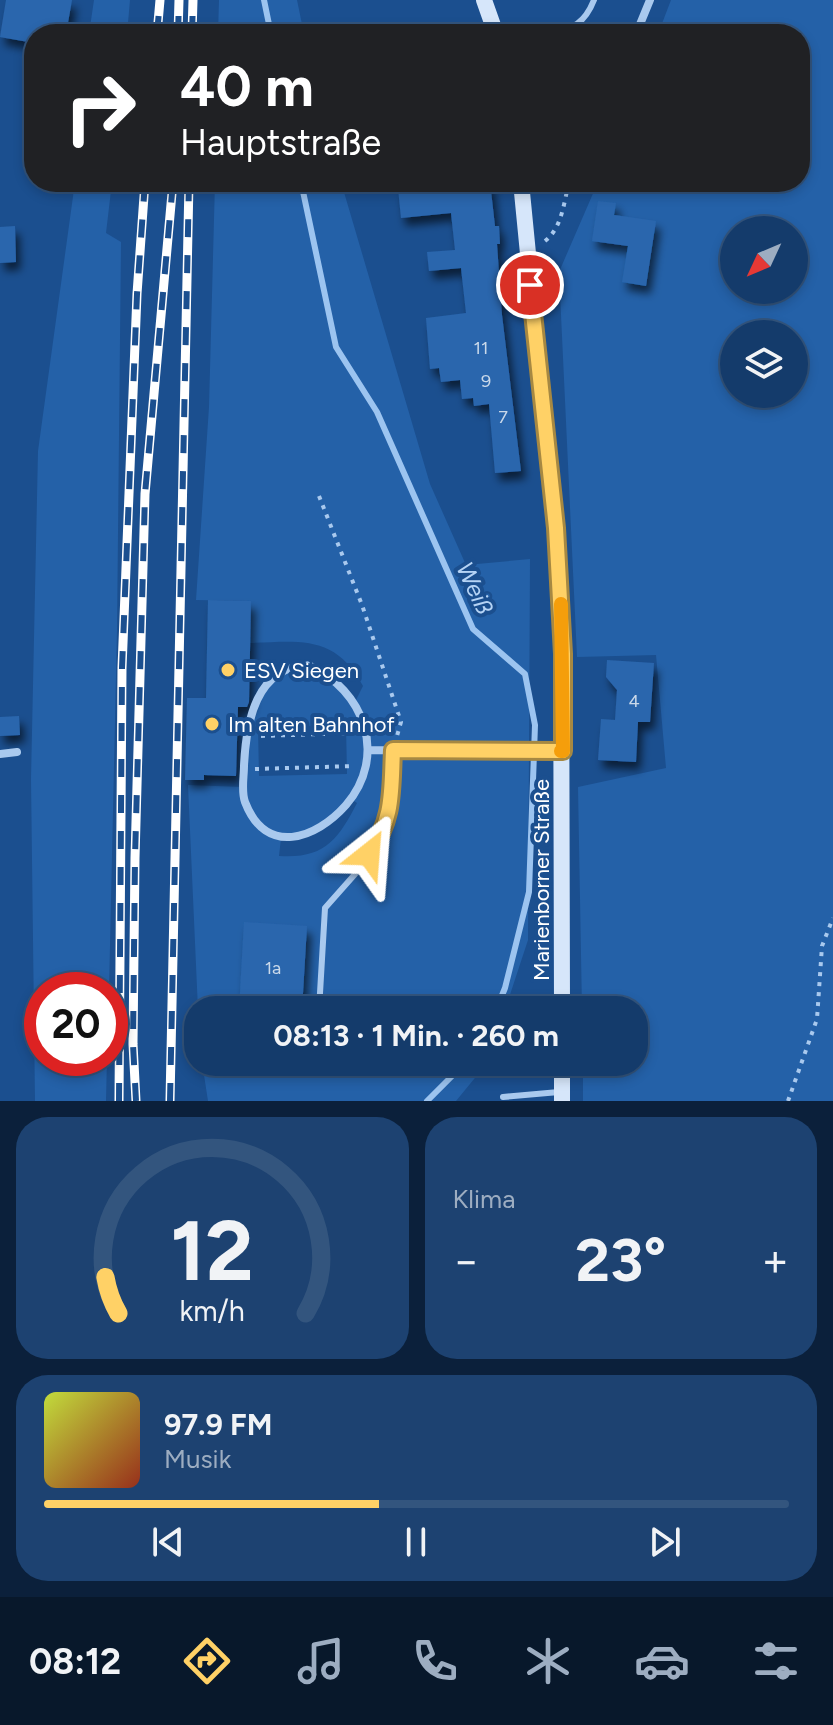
<!DOCTYPE html>
<html lang="de">
<head>
<meta charset="utf-8">
<style>
  body { margin:0; font-family:Figtree,sans-serif; background:#1d4271; color:#f1f3f6; height:100vh; display:flex; flex-direction:column; font-size:30px; white-space:nowrap }
  * { box-sizing:border-box; margin:0 }
  p { font-size:26px; color:#9dadc1 }
  .icon { flex:none; width:44px; height:44px; fill:none; stroke:currentColor; stroke-width:2; stroke-linecap:round; stroke-linejoin:round }
  .map { position:relative; height:1101px; overflow:hidden }
  .side { display:flex; flex-direction:column; gap:16px; padding:16px; background:#0b203b; flex:1 }
  .side>* { flex:none }
  .banner { position:absolute; left:24px; top:24px; width:786px; height:168px; border-radius:32px; box-shadow:0 4px 12px #0003,0 0 0 2px #33557e; background:#202124; color:#fff; overflow:hidden }
  .needle { width:52px; rotate:226deg }
  .tools { position:absolute; left:720px; top:216px; display:grid; gap:16px }
  .tools a { display:grid; place-items:center; width:88px; height:88px; border-radius:50%; background:#143b6b; box-shadow:0 4px 12px #0003,0 0 0 2px #33557e; font-size:40px }
  .speed { position:absolute; left:24px; top:972px; display:flex; gap:16px; font-size:40px; font-weight:700; text-align:center }
  .speed>* { display:grid; place-content:center; width:104px; height:104px; border-radius:50%; background:#143b6b; box-shadow:0 4px 12px #0003,0 0 0 2px #33557e; line-height:1 }
  .speed .limit { border:12px solid #d22; background:#fff; color:#111 }
  .pin { position:absolute; display:grid; place-items:center; width:68px; height:68px; color:#fff; margin:-34px; border:4px solid #fff; border-radius:50%; box-shadow:0 2px 8px #0007 }
  .me { position:absolute; width:88px; margin:-44px; rotate:28deg; stroke-linejoin:round; filter:drop-shadow(0 0 6px #0008) }
  .turn { display:flex; align-items:center; gap:28px; height:168px; padding:0 24px; font-size:36px }
  .turn .icon { width:104px; height:104px; stroke-width:2.5 }
  .turn b { display:block; font-size:56px; line-height:68px }
  .big { font-size:60px; font-weight:700; line-height:1.1 }
  .side .widget { flex:1; display:flex; flex-direction:column; justify-content:center; gap:12px; min-width:0; padding:0 28px; border-radius:32px; background:#1d4271 }
  .side .dial { align-items:center; gap:0 }
  .dial svg { height:208px; overflow:visible; fill:none; stroke:#33557e; stroke-width:7; stroke-linecap:round; text-anchor:middle }
  .dial text { fill:#f1f3f6; stroke:none }
  .song { display:flex; align-items:center; gap:24px }
  .cover { width:96px; height:96px; border-radius:12px; background:linear-gradient(135deg,hsl(70 70% 55%),hsl(10 70% 35%)) }
  .played { height:8px; border-radius:4px; background:linear-gradient(90deg,#ffd166 45%,#33557e 45%) }
  .keys { display:flex; justify-content:space-around; direction:ltr }
  .heat { display:flex; justify-content:space-between; align-items:center; font-size:44px; direction:ltr }
  .side .tiles { flex:1; display:grid; gap:16px; grid-template-columns:1fr 1fr }
  .widget:last-child { grid-column:span 2 }
  .trip { position:absolute; left:184px; top:996px; width:464px; height:80px; border-radius:32px; background:#143b6b; box-shadow:0 4px 12px #0003,0 0 0 2px #33557e; font-weight:700; line-height:80px; text-align:center }
  .dock { display:flex; height:128px; justify-content:space-around; align-items:center; background:#08182b; color:#9dadc1 }
  .dock .icon { width:56px; height:56px }
  .dock .current { color:#ffd166 }
  .dock b { font-size:36px; color:#f1f3f6 }
  .map>svg:first-child { display:block }
</style>
</head>
<body>
<div class="map">
<svg width="833" height="1101" viewBox="0 0 833 1101">
  <defs>
    <filter id="shadow"><feDropShadow dx="4.5" dy="8" stdDeviation="4" flood-color="#0009"/></filter>
  </defs>
  <rect width="100%" height="100%" fill="#1b4f8f"/>
  <path fill="#2461a8" fill-rule="evenodd" d="M 94,0 L 130,0 L 127,34 L 89,34 Z
    M 219,0 L 297,0 L 304,34 L 218,34 Z
    M 671,0 L 833,0 L 833,1101 L 583,1101 L 583,1062 L 634,1062 L 634,1010 L 582,1010 L 578,787 L 666,768 L 656,655 L 577,657 L 559,272 L 598,182 L 800,182 L 800,34 L 658,34 ZM 734,230 L 794,230 L 794,290 L 734,290 ZM 734,334 L 794,334 L 794,394 L 734,394 Z
    M 75,182 L 112,182 L 106,233 L 121,242 L 117,631 L 109,990 L 42,990 L 42,1058 L 107,1058 L 106,1101 L 35,1101 L 31,779 L 38,451 Z
    M 215,182 L 341,182 L 430,484 L 466,565 L 530,559 L 528,940 L 505,1010 L 198,1010 L 188,785 L 243,787 L 245,752 L 263,687 L 294,666 L 322,671 L 354,704 L 363,686 C 336,635 301,641 250,643 L 251,601 L 196,600 L 209,407 ZM 346,725 L 347,774 L 259,776 L 258,728 ZM 351,799 L 357,803 C 338,840 324,859 279,856 L 281,838 L 319,829 Z
    M 202,1062 L 488,1062 L 456,1101 L 208,1101 Z"/>
  <g fill="none" stroke-linecap="round" stroke-linejoin="round">
    <path stroke="#9cc4f0" stroke-width="6" d="M 264,0 L 271,34
      M 301,182 L 336,347 L 377,412 L 473,629 L 525,674 L 535,725 L 529,892 L 505,988 L 496,1010
      M 427,1101 L 466,1062"/>
  </g>
  <path fill="#2a66ad" filter="url(#shadow)" d="M 6,0 L 72,0 L 66,34 L 34,34 L 34,43 L 0,37 Z
    M 463,182 L 490,182 L 495,226 L 499,226 L 500,244 L 497,244 L 502,315 L 521,471 L 495,473 L 489,404 L 474,406 L 473,398 L 462,399 L 460,380 L 441,382 L 439,368 L 430,369 L 426,318 L 466,313 L 461,268 L 429,271 L 427,252 L 455,250 L 451,213 L 401,218 L 398,188 L 431,185 L 432,190 L 463,187 Z
    M 598,201 L 616,203 L 614,215 L 656,221 L 646,286 L 622,282 L 628,246 L 592,241 Z
    M 15,226 L 16,262 L 0,263 L 0,227 Z
    M 208,600 L 251,601 L 249,702 L 247,707 L 238,707 L 236,776 L 204,775 L 204,780 L 185,780 L 187,698 L 206,698 Z
    M 607,660 L 654,663 L 650,722 L 638,722 L 636,762 L 598,760 L 601,719 L 615,720 L 617,690 L 606,677 Z
    M 19,716 L 20,735 L 0,736 L 0,717 Z
    M 244,922 L 307,926 L 302,1010 L 239,1010 Z"/>
  <g fill="none" stroke-linecap="round" stroke-linejoin="round">
    <path stroke="#a9c9ee" stroke-width="4" stroke-dasharray="4 6" stroke-linecap="butt" d="M 545,241 C 562,228 564,202 569,182
      M 319,496 L 362,605 L 401,722 L 397,736
      M 261,736 L 352,733
      M 255,769 L 354,766
      M 788,1101 L 817,1019 L 822,946 L 833,918"/>
    <path stroke="#a9c9ee" stroke-width="6" d="M 550,34 C 573,29 585,23 594,0
      M 319,1010 L 325,908 L 356,873 L 382,836 L 390,813 L 393,750
      M 315,1068 L 316,1062
      M 503,1097 L 559,1092"/>
    <path stroke="#a9c9ee" stroke-width="8" d="M 636,34 L 650,0
      M 308,665 C 365,690 388,756 346,805 C 316,839 266,857 245,802 C 241,791 244,777 244,766 C 246,722 256,667 308,665 Z
      M 369,750 L 562,751
      M 0,754 L 17,752"/>
    <path stroke="#d6e6fa" stroke-width="16" d="M 484,0 L 496,34
      M 521,182 L 561,591 L 562,1010
      M 562,1062 L 562,1101"/>
    <g stroke="#fff" stroke-width="9">
      <path id="rail" d="M 157,34 L 160,0
        M 178,34 L 179,0
        M 192,34 L 193,0
        M 119,1101 L 122,668 L 137,294 L 145,182
        M 136,1101 L 133,1044 L 135,858 L 145,494 L 173,182
        M 170,1101 L 189,182"/>
    </g>
    <use href="#rail" stroke="#1b4f8f" stroke-width="6" stroke-dasharray="18" stroke-linecap="butt"/>
  </g>
  <g fill="none" stroke-linecap="round" stroke-linejoin="round">
    <g stroke="#a68842" stroke-width="20">
      <path id="route" d="M 369,854 C 394,819 391,791 393,750 L 563,751 L 563,654 L 556,528 L 530,285"/>
    </g>
    <use href="#route" stroke="#ffd166" stroke-width="14"/>
    <path stroke="#f59e0b" stroke-width="14" d="M 561,751 L 563,751 L 561,604"/>
  </g>
  <g fill="#ffd166" stroke="#1b4f8f" stroke-width="3">
    <circle cx="228" cy="670" r="8"/>
    <circle cx="212" cy="724" r="8"/>
  </g>
  <g text-anchor="middle" dominant-baseline="central" stroke-width="8" stroke-linejoin="round" paint-order="stroke">
    <g font-size="18" fill="#cad9ea">
      <text x="481" y="348">11</text>
      <text x="486" y="381">9</text>
      <text x="503" y="417">7</text>
      <text x="634" y="701">4</text>
      <text x="273" y="968">1a</text>
    </g>
    <g font-size="22" fill="#fff" stroke="#1b4f8f" text-anchor="start">
      <text x="244" y="670">ESV Siegen</text>
      <text x="228" y="724">Im alten Bahnhof</text>
    </g>
    <g font-size="22" fill="#fff" stroke="#1b4f8f">
      <text transform="translate(541 880) rotate(-90)">Marienborner Straße</text>
    </g>
    <g font-size="24" font-style="italic" fill="#b5d3f5" stroke="#1b4f8f">
      <text transform="translate(475 588) rotate(65)">Weiß</text>
    </g>
  </g>
</svg>
<div class="tools">
<a><svg class="needle" viewBox="-14 -14 28 28"><path d="M0-13l5 13h-10z" fill="#e53935"/><path d="M0 13l5-13h-10z" fill="#9dadc1"/></svg></a>
<a><svg class="icon" aria-label="layers" viewBox="0 0 24 24"><path d="M12 4l9 5-9 5-9-5zM3 14l9 5 9-5"/></svg></a>
</div>
<div class="speed"><div class="limit">20</div></div>
<div class="pin" style="left:530px;top:285px;background:#d93025"><svg class="icon" aria-label="arrive" viewBox="0 0 24 24"><path d="M6 21V4h12l-3 4 3 4H6"/></svg></div>
<svg class="me" style="left:369px;top:854px" viewBox="-20 -20 40 40"><path d="M0-17L14 15 0 8-14 15z" fill="#ffd166" stroke="#fff" stroke-width="4"/></svg>
<div class="trip">08:13 · 1 Min. · 260 m</div>
<div class="banner">
<div class="turn"><svg class="icon" aria-label="right" viewBox="0 0 24 24"><path d="M7 20v-9h11M14 6l5 5-5 5"/></svg><div><b>40 m</b>Hauptstraße</div></div>
</div>
</div>
<section class="side">
<div class="tiles">
<div class="widget dial"><svg viewBox="0 0 100 80">
<path d="M14 69A42 42 0 1 1 86 69"/>
<path d="M14 69A42 42 0 0 1 9 55" stroke="#ffd166"/>
<text x="50" y="56" font-size="32" font-weight="700">12</text>
<text x="50" y="72" font-size="11">km/h</text>
</svg></div>
<div class="widget"><p>Klima</p>
<div class="heat"><a>−</a><b class="big">23°</b><a>+</a></div>
</div>
<div class="widget">
<div class="song"><i class="cover"></i><div><b>97.9 FM</b><p>Musik</p></div></div>
<div class="played"></div>
<div class="keys"><svg class="icon" aria-label="previous" viewBox="0 0 24 24"><path d="M18 5L8 12l10 7zM5 5v14"/></svg><svg class="icon" aria-label="pause" viewBox="0 0 24 24"><path d="M8 5v14M16 5v14"/></svg><svg class="icon" aria-label="next" viewBox="0 0 24 24"><path d="M6 5l10 7-10 7zM19 5v14"/></svg></div>
</div>
</div>
</section>
<nav class="dock">
<b>08:12</b>
<svg class="icon current" aria-label="directions" viewBox="0 0 24 24"><path d="M12 3l9 9-9 9-9-9zM9 14v-3h6M13 9l2 2-2 2"/></svg>
<svg class="icon" aria-label="music" viewBox="0 0 24 24"><path d="M9 18V5l10-2v13"/><circle cx="6" cy="18" r="3"/><circle cx="16" cy="16" r="3"/></svg>
<svg class="icon" aria-label="phone" viewBox="0 0 24 24"><path d="M5 4h4l2 5-3 2q2 4 5 5l2-3 5 2v4C11 20 4 13 5 4z"/></svg>
<svg class="icon" aria-label="climate" viewBox="0 0 24 24"><path d="M12 3v18M4 7l16 10M4 17L20 7"/></svg>
<svg class="icon" aria-label="car" viewBox="0 0 24 24"><path d="M5 17H2v-5l4-1 3-4h7l3 4 3 1v5h-3M9 17h6M6 11h13"/><circle cx="7" cy="17" r="2"/><circle cx="17" cy="17" r="2"/></svg>
<svg class="icon" aria-label="filters" viewBox="0 0 24 24"><path d="M4 7h16M4 17h16"/><circle cx="9" cy="7" r="2"/><circle cx="15" cy="17" r="2"/></svg>
</nav>
</body>
</html>
